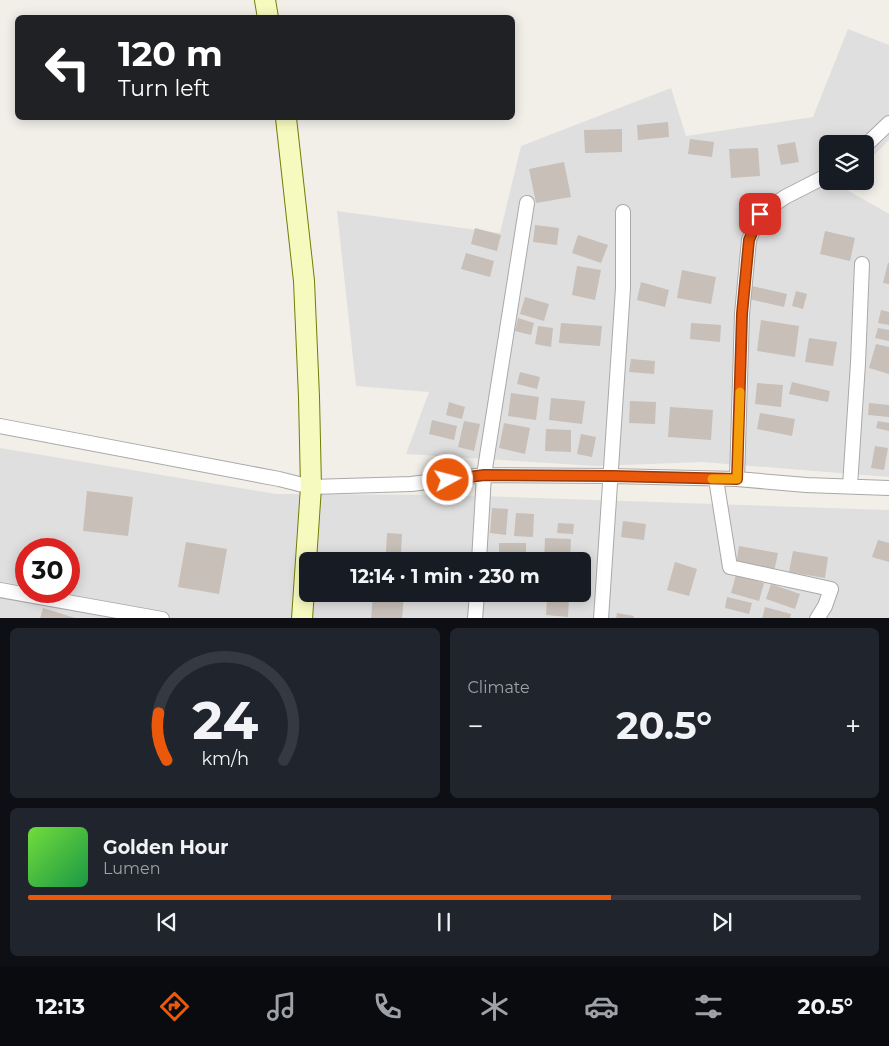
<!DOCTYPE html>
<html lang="en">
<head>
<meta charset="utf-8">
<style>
  body { margin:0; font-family:Montserrat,sans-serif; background:#20242c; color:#f1f3f6; height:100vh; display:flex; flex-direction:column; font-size:19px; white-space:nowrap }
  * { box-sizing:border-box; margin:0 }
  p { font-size:16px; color:#9ea1a6 }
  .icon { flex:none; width:28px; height:28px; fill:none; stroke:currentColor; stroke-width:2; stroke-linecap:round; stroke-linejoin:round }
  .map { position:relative; height:618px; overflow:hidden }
  .drawer { display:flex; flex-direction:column; gap:10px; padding:10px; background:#0d0f14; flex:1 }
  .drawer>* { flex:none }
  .guide { position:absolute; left:15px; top:15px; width:500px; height:105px; border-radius:8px; box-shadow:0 2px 12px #0003; background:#202124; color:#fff; overflow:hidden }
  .buttons { position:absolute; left:819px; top:135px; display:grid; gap:10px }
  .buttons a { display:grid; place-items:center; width:55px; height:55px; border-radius:8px; background:#171b24; box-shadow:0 2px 12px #0003; font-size:25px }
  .speed { position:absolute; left:15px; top:538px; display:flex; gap:10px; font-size:25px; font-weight:700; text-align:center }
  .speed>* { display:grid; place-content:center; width:65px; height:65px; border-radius:50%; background:#171b24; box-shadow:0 2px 12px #0003; line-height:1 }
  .speed .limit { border:8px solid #d22; background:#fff; color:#111 }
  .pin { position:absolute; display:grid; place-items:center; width:42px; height:42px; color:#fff; margin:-21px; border-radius:10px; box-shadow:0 2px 8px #0006 }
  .me { position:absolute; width:55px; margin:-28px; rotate:83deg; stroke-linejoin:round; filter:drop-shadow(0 0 4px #0008) }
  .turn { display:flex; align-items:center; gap:18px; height:105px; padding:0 20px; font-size:22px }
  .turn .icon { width:65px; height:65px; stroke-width:2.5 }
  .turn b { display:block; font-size:35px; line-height:42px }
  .big { font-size:38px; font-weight:700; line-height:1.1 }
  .drawer .widget { flex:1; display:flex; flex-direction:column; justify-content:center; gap:8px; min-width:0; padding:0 18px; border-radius:8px; background:#20242c }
  .drawer .dial { align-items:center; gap:0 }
  .dial svg { height:130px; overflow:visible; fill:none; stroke:#363941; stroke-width:7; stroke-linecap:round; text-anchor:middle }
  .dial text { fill:#f1f3f6; stroke:none }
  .song { display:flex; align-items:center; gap:15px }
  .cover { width:60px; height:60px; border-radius:8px; background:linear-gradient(135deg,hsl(100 70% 55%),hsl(140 70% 35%)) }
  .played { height:5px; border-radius:2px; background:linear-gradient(90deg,#ea580c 70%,#363941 70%) }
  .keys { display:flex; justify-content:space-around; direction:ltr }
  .heat { display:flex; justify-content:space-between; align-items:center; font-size:28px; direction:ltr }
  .drawer .tiles { flex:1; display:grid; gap:10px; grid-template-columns:1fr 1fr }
  .widget:last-child { grid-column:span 2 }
  .trip { position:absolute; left:299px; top:552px; width:292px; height:50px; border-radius:8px; background:#171b24; box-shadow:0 2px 12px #0003; font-weight:700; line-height:50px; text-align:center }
  .tabs { display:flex; height:80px; justify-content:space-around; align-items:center; background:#090b0e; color:#9ea1a6 }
  .tabs .icon { width:35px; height:35px }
  .tabs .on { color:#ea580c }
  .tabs b { font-size:22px; color:#f1f3f6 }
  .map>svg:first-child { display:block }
</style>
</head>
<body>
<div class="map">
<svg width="889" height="619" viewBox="0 0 889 619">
  <rect width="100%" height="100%" fill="#f2efe9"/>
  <path fill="#e0dfdf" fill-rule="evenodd" d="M 848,29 L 889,45 L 889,140 L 865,164 L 865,144 L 828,144 L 828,181 L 848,181 L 842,187 L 889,214 L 889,477 L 702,462 L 596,466 L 406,454 L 429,392 L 356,386 L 337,211 L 500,233 L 521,146 L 671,88 L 686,136 L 813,117 Z
    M 0,448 L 276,494 L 449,495 L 889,510 L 889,618 L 0,618 ZM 26,549 L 69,549 L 69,591 L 26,591 ZM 308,561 L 582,561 L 582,594 L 308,594 Z"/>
  <path fill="#c7bfb8" d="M 668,122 L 669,137 L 638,140 L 637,125 Z
    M 622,129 L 622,152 L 585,153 L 584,130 Z
    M 690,139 L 714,142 L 712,157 L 688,154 Z
    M 795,142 L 799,162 L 781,165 L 777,145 Z
    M 758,148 L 760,176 L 731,178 L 729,149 Z
    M 564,162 L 571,197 L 536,203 L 529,169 Z
    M 535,225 L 559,228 L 557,245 L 533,242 Z
    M 475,228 L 501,235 L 497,251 L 471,244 Z
    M 825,231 L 855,238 L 850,261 L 820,254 Z
    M 578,235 L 608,245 L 601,263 L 572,253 Z
    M 466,253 L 494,261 L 490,277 L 461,269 Z
    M 888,263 L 889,263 L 889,284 L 883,283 Z
    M 577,266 L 601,270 L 595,300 L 572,295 Z
    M 682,270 L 716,277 L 711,304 L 677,298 Z
    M 641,282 L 669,290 L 665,307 L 637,300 Z
    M 752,286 L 787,294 L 784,307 L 749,299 Z
    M 796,291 L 807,294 L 803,309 L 792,306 Z
    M 525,297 L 549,304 L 544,321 L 520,314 Z
    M 881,310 L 889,312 L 889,325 L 878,323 Z
    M 518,318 L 534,323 L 531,335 L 515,331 Z
    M 761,320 L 799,326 L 795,357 L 757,351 Z
    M 561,323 L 602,326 L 600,346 L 559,343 Z
    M 691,323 L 721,325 L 720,342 L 690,339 Z
    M 538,326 L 553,328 L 551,347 L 535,344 Z
    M 878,328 L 889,330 L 889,341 L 875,338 Z
    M 809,338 L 837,342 L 833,366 L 805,362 Z
    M 876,344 L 889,347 L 889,374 L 869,368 Z
    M 631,359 L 655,361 L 654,374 L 629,372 Z
    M 520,372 L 540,377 L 537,389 L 517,384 Z
    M 792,382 L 830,391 L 828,402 L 789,394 Z
    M 757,383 L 783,385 L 781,407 L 755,404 Z
    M 511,393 L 539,397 L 536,420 L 508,416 Z
    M 551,398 L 585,401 L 582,424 L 549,420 Z
    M 630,401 L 656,402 L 655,424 L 629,423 Z
    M 449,402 L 465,407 L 462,419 L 446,415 Z
    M 869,403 L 889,405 L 889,417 L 868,415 Z
    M 670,407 L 713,410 L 711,440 L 668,437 Z
    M 760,413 L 795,419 L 792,436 L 757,429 Z
    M 432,420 L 457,426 L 454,440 L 429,434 Z
    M 464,421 L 480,424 L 474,451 L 458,447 Z
    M 878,421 L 889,423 L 889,431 L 876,428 Z
    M 504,423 L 530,428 L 525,454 L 499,448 Z
    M 546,429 L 571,430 L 571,452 L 545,451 Z
    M 581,434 L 596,437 L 592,457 L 577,454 Z
    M 875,446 L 888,448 L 884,470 L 871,468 Z
    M 87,491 L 133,497 L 128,536 L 83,531 Z
    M 492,508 L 508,509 L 506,535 L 490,533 Z
    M 516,513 L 534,514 L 533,537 L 514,536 Z
    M 623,521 L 646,524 L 644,540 L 621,537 Z
    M 558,523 L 574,524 L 573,534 L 557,533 Z
    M 387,533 L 402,534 L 401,553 L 386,552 Z
    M 545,538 L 571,539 L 570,561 L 544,561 Z
    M 878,540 L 889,543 L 889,562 L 872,557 Z
    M 186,542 L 227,549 L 219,594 L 178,587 Z
    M 499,543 L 526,543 L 526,553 L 499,553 Z
    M 739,546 L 778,553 L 774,572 L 736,565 Z
    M 793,551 L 828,557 L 825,578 L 789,572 Z
    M 496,557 L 525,558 L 525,561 L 496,561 Z
    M 675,562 L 697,569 L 689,596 L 667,590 Z
    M 736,575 L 764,583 L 759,601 L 731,593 Z
    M 771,584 L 800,594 L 795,609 L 766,599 Z
    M 373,594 L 404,594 L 402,619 L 371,619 Z
    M 727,597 L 752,603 L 749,614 L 725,608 Z
    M 547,599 L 569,600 L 568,617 L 546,615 Z
    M 765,607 L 791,614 L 790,619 L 762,619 Z
    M 43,608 L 75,618 L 75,619 L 40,619 Z
    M 617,613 L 634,616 L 633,619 L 616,619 Z"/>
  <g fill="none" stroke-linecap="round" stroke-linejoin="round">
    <g stroke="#a9a9a9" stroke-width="16">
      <path id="minor" d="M 865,146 L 889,123
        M 0,426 L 279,479 L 311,487 L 411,484 L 484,475 L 611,476 L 737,479 L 806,485 L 889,488
        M 716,479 L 730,567 L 831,589 L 825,606 L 817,619
        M 737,479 L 742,314 L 749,240 L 760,214 L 785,197 L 828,175
        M 850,486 L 858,363 L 862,264
        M 479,561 L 484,475 L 527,203
        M 0,590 L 162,619
        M 475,619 L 477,594
        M 601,619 L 623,288 L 623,212"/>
    </g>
    <g stroke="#707d05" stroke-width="22">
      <path id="secondary" d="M 265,0 L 268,18
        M 286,118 L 304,281 L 309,397 L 311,487 L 302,619"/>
    </g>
    <use href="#minor" stroke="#fff" stroke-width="14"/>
    <use href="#secondary" stroke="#f7fabf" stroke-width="20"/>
  </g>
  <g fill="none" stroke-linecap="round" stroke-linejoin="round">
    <g stroke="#983908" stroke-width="12">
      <path id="route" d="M 448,480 L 484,475 L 612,476 L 737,479 L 742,314 L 749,240 L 760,214"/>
    </g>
    <use href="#route" stroke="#ea580c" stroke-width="9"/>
    <path stroke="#f59e0b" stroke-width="9" d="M 712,479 L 737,479 L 740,392"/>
  </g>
</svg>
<div class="buttons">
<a><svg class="icon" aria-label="layers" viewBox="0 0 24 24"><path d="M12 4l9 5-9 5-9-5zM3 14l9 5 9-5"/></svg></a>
</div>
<div class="speed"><div class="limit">30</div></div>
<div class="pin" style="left:760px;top:214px;background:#d93025"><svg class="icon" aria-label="arrive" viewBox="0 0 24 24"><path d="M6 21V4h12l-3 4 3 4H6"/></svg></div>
<svg class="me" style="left:448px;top:480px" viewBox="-20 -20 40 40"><circle r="17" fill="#ea580c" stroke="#fff" stroke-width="3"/><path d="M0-11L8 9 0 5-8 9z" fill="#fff"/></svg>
<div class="trip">12:14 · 1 min · 230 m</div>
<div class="guide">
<div class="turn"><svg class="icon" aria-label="left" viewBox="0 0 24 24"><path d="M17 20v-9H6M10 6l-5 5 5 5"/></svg><div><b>120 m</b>Turn left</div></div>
</div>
</div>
<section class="drawer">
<div class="tiles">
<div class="widget dial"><svg viewBox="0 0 100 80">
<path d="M14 69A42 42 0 1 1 86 69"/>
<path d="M14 69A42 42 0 0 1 9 40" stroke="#ea580c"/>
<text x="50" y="56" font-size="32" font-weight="700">24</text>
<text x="50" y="72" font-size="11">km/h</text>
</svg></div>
<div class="widget"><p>Climate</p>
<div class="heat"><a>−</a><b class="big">20.5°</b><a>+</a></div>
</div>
<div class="widget">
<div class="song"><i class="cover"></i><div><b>Golden Hour</b><p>Lumen</p></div></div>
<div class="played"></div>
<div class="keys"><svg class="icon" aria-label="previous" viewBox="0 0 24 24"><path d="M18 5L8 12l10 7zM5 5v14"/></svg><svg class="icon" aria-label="pause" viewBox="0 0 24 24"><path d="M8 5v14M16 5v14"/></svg><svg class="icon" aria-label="next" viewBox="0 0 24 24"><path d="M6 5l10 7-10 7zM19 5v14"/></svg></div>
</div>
</div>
</section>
<nav class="tabs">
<b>12:13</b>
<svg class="icon on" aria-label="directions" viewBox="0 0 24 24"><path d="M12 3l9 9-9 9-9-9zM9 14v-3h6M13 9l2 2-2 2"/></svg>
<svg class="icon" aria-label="music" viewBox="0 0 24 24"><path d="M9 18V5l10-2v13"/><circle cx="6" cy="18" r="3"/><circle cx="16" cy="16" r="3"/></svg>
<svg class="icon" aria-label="phone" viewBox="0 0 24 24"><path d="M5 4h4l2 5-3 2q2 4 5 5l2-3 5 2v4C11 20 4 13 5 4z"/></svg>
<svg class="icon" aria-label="climate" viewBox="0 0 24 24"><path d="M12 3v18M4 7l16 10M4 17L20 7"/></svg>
<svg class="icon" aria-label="car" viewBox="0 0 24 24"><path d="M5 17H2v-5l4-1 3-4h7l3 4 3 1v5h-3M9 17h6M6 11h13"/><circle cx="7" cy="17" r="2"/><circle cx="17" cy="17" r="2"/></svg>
<svg class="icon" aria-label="filters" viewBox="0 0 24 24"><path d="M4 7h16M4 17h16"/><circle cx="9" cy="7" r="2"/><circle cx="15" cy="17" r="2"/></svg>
<b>20.5°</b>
</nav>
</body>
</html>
